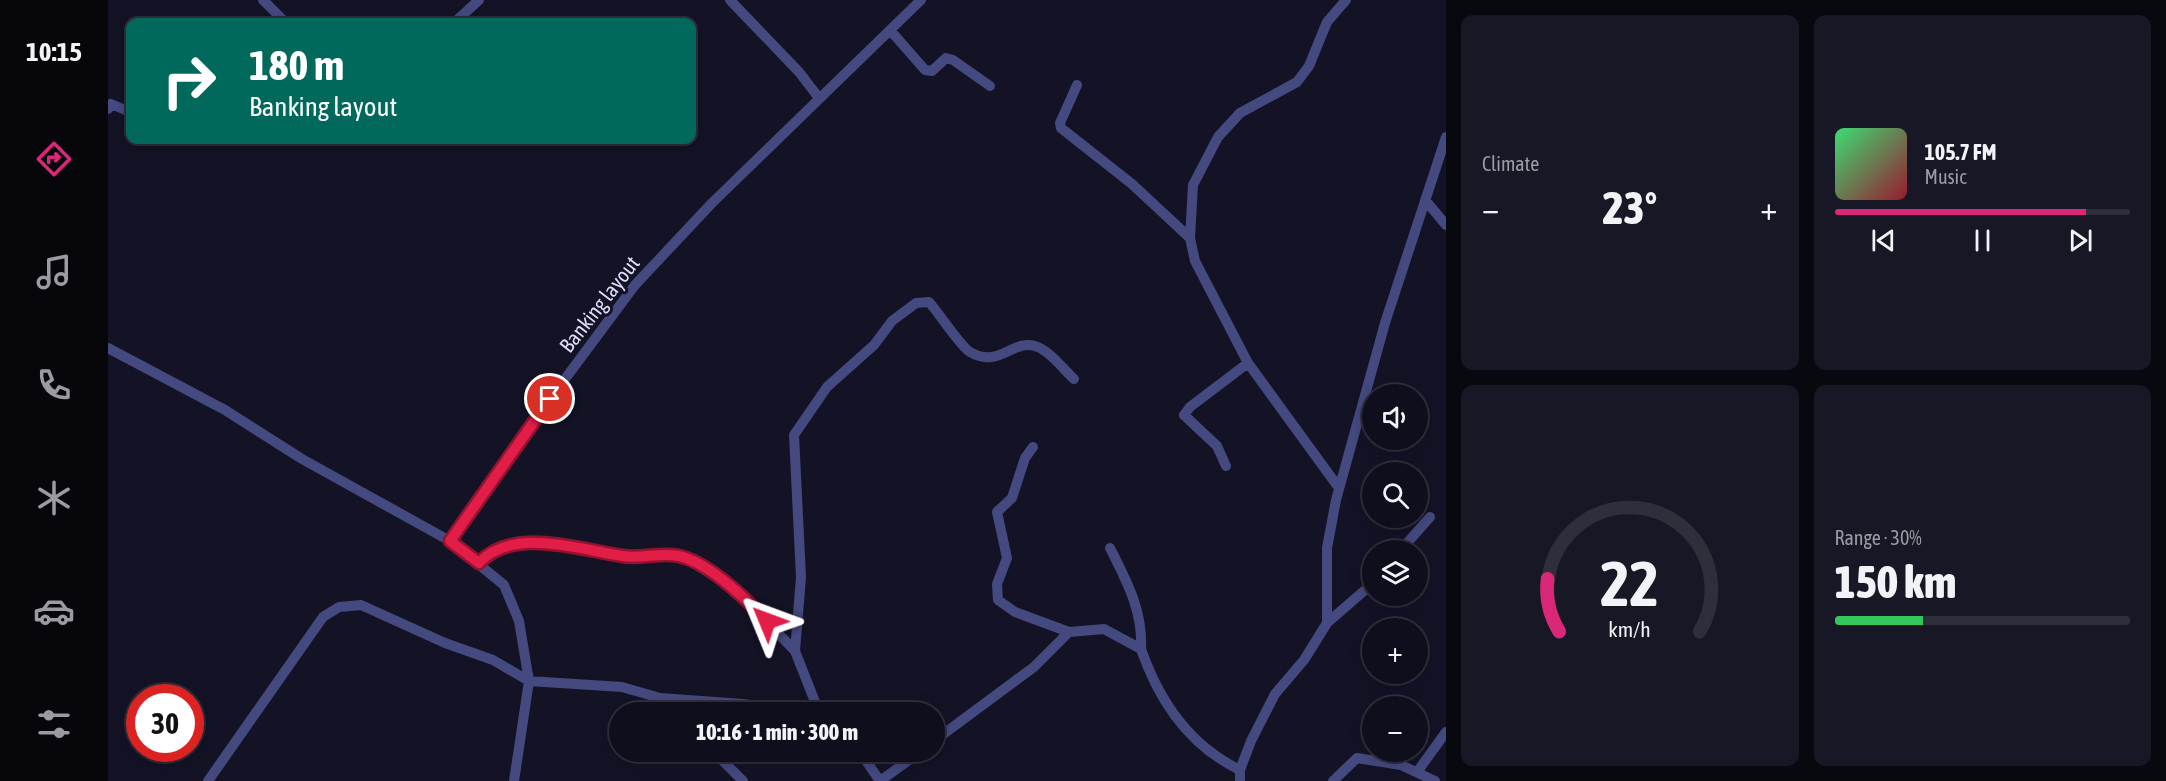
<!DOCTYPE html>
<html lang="en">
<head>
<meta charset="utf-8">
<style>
  body { margin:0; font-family:"Asap Condensed",sans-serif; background:#181725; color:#f1f3f6; height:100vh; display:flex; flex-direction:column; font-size:22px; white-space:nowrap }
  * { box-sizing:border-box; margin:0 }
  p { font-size:20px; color:#9b9ca3 }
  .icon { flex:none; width:33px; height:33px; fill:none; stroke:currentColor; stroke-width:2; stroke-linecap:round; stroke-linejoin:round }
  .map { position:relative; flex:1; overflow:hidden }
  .details { display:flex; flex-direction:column; gap:15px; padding:15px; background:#08080f; width:720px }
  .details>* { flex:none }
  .top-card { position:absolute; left:18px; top:18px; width:570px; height:126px; border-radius:12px; box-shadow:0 3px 15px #0003,0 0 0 2px #2f2e3b; background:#00695c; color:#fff; overflow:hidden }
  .controls { position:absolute; left:1254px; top:384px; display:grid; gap:12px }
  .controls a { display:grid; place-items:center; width:66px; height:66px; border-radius:50%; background:#0f0e1c; box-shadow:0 3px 15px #0003,0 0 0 2px #2f2e3b; font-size:30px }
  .speed { position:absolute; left:18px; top:684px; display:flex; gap:12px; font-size:30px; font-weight:700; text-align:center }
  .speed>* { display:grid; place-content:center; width:78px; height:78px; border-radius:50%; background:#0f0e1c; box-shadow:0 3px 15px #0003,0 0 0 2px #2f2e3b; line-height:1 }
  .speed .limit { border:9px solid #d22; background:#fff; color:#111 }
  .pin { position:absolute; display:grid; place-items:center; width:51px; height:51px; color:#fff; margin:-26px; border:3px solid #fff; border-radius:50%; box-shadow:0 2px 6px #0007 }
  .me { position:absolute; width:66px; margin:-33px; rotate:314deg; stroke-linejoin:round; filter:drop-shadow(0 0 4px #0008) }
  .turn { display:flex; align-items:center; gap:21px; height:126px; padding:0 24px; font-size:27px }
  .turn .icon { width:78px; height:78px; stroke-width:2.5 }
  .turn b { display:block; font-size:42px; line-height:51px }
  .big { font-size:45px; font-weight:800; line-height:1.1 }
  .details .card { flex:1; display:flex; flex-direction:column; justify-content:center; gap:9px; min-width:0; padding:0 21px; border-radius:12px; background:#181725 }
  .details .dial { align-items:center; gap:0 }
  .dial svg { height:156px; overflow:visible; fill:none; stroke:#2f2e3b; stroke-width:7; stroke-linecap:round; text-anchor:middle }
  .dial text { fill:#f1f3f6; stroke:none }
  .song { display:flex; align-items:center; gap:18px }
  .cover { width:72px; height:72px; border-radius:9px; background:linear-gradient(135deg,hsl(140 70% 55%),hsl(350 70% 35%)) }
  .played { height:6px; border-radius:3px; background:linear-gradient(90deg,#db2777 85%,#2f2e3b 85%) }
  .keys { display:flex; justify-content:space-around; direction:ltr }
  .heat { display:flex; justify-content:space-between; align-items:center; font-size:33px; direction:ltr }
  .charge { height:9px; border-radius:4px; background:linear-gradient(90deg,#34c759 30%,#2f2e3b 0) }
  .details .tiles { flex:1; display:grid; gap:15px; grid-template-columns:repeat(2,1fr) }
  .trip { position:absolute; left:501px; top:702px; width:336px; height:60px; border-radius:30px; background:#0f0e1c; box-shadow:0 3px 15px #0003,0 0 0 2px #2f2e3b; font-weight:800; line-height:60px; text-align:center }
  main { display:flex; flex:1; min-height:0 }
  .dock { display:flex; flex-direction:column; width:108px; justify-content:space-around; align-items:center; background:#06060b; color:#9b9ca3 }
  .dock .icon { width:42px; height:42px }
  .dock .current { color:#db2777 }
  .dock b { font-size:27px; color:#f1f3f6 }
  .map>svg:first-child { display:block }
</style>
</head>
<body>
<main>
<nav class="dock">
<b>10:15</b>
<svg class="icon current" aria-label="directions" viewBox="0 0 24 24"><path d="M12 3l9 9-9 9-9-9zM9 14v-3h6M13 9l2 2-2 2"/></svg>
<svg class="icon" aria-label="music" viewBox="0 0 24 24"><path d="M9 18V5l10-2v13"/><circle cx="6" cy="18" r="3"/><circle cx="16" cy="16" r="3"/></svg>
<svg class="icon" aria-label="phone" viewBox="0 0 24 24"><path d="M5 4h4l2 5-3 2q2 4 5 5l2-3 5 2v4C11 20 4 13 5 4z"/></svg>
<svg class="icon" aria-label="climate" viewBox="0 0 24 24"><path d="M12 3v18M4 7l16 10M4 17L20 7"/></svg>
<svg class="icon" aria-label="car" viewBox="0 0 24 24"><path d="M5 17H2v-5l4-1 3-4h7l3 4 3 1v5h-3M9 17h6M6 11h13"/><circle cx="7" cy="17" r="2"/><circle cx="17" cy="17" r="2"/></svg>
<svg class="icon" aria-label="filters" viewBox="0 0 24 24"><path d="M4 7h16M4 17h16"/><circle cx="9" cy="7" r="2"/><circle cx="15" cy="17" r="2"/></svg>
</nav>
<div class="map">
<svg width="1338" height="781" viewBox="0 0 1338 781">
  <rect width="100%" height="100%" fill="#141326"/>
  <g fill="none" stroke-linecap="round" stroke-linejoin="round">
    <path stroke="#44497f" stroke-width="10" d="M 155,0 L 177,22
      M 622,0 L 691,72 L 711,98
      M 347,22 L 371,0
      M 782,30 L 817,70 L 824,71 L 838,58 L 845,60 L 882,86
      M 969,85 L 952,123 L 953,128 L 1024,184 L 1082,238
      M 0,109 L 3,104 L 22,112
      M 1318,201 L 1338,225
      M 0,348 L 117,410 L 194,459 L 342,541
      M 925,447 L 917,458 L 904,498 L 889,512 L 899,558 L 889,584 L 890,600 L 907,612 L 961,632
      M 1118,466 L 1109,446 L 1076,415 L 1082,407 L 1140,363
      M 1231,488 L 1140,363 L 1087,261 L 1082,238 L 1085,185 L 1110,137 L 1132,113 L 1189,82 L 1201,66 L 1219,22 L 1238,0
      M 1002,548 C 1019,582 1035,611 1033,649
      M 1293,550 L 1322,517
      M 371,563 C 405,526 472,550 515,556 C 534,559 557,549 575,558 C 620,579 653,616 687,651
      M 1219,623 L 1264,584
      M 552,698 L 567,712
      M 711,712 L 687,651 L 693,577 L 686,435 L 719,387 L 766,345 L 784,321 L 808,303 L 821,302 C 831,313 853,347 862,352 C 891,369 904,339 927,346 C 941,350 955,369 966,379
      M 826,741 L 926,667 L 961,632 L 996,629 L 1033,649 C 1051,701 1082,746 1132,770
      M 606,752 L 635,781
      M 752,752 L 772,781
      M 1309,772 L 1338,732
      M 100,781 L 215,617 L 231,607 L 253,605 L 337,643 L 385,660 L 421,681 L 514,687 L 552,698 L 635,704 L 688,712
      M 406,781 L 421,681 L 411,621 L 396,585 L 342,541 L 377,494 L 419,430 L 527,285 L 604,203 L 813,0
      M 772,781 L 812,752
      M 1132,781 L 1132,770 L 1143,741 L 1167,694 L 1196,660 L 1219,623 L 1219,548 L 1228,500 L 1277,323 L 1338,137
      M 1225,781 L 1249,758 L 1293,765 L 1327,781"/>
  </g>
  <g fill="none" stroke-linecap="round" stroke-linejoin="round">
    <g stroke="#92132f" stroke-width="15">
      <path id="route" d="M 442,399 L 342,541 L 371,563 C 405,526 472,550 515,556 C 533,559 553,552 571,556 C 600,562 639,600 659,621"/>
    </g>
    <use href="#route" stroke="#e11d48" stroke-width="10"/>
  </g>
  <g text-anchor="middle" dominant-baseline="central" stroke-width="6" stroke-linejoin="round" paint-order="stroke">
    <g font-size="21" fill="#ddddfa" stroke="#141326">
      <text transform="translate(491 304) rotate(-52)">Banking layout</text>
    </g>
  </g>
</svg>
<div class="controls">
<a><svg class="icon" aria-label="sound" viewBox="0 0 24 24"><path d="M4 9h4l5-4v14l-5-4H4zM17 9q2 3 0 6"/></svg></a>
<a><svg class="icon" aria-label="search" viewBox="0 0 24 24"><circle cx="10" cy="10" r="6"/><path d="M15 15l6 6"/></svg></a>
<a><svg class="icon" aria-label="layers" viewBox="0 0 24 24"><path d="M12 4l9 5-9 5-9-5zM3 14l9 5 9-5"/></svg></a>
<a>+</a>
<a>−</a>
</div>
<div class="speed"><div class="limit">30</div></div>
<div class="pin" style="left:442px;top:399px;background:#d93025"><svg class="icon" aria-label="arrive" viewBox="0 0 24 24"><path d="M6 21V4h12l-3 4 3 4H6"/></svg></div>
<svg class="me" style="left:659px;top:621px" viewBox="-20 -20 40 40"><path d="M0-17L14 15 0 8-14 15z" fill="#e11d48" stroke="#fff" stroke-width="4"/></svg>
<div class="trip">10:16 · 1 min · 300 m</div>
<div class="top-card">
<div class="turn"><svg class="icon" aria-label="right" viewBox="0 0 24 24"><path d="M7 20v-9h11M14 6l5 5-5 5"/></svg><div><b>180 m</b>Banking layout</div></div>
</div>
</div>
<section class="details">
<div class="tiles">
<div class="card"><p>Climate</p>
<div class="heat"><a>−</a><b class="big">23°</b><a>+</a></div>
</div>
<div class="card">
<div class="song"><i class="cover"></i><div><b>105.7 FM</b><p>Music</p></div></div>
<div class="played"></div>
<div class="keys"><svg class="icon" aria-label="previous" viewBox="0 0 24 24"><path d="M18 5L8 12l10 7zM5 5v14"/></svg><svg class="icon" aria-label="pause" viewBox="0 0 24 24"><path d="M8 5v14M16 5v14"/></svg><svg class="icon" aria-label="next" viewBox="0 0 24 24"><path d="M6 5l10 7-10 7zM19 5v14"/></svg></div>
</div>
<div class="card dial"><svg viewBox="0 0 100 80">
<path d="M14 69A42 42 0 1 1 86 69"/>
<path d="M14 69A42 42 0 0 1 8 42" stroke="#db2777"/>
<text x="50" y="56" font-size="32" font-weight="700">22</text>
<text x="50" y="72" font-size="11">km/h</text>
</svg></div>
<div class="card"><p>Range · 30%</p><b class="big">150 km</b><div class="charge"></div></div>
</div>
</section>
</main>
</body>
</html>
